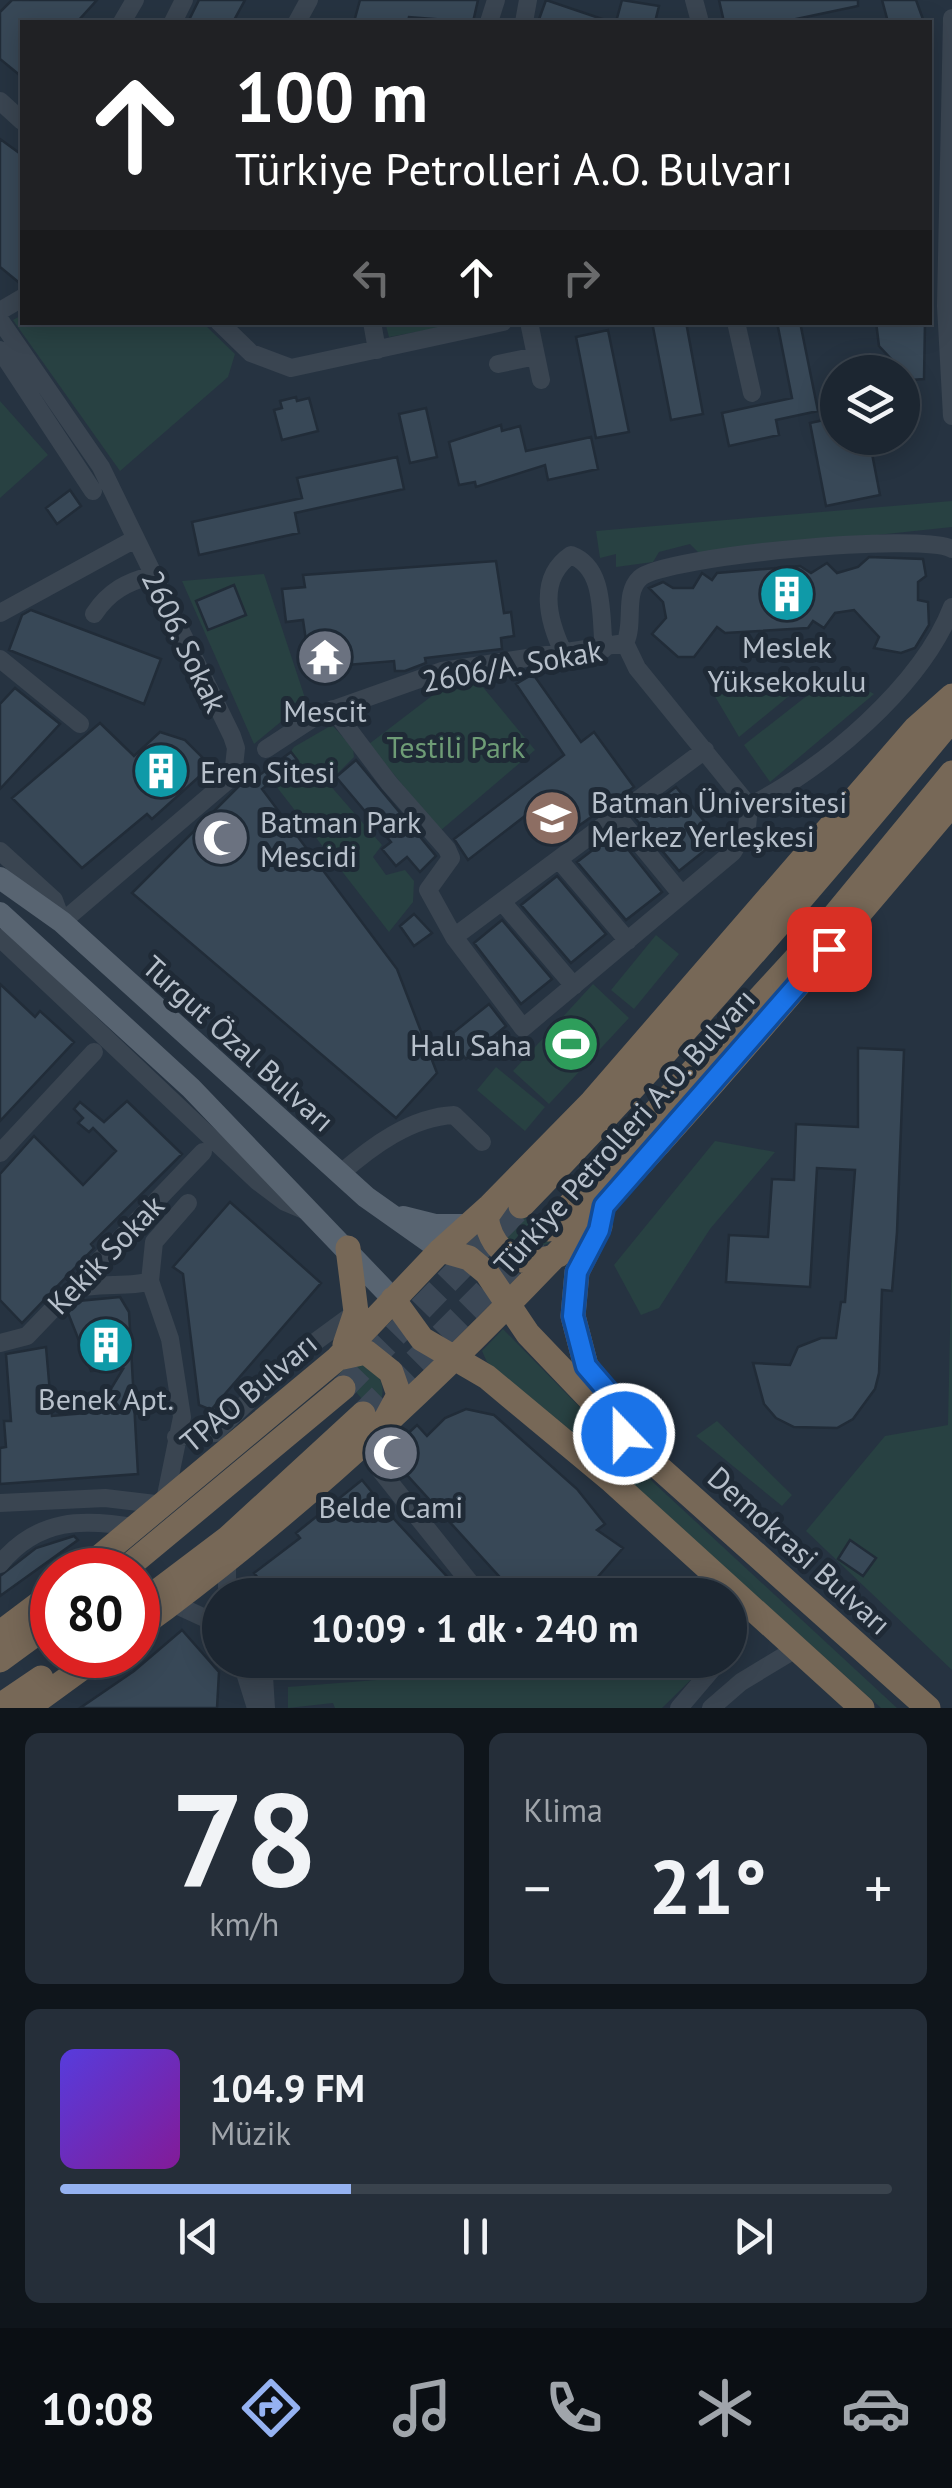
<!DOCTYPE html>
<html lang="tr">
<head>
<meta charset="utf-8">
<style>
  body { margin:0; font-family:"PT Sans",sans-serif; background:#252e39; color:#f1f3f6; height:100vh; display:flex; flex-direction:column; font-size:38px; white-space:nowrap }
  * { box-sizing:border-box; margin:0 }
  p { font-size:32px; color:#a0a5ab }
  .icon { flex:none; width:55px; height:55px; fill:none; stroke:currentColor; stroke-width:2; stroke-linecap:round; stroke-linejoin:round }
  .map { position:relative; height:1708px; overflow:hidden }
  .side { display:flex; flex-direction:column; gap:25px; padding:25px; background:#0f151b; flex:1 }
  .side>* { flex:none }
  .top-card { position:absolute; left:20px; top:20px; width:912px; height:305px; border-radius:0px; box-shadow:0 5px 25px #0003,0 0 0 2px #3a434d; background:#202124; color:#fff; overflow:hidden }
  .controls { position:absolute; left:820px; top:355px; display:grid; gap:20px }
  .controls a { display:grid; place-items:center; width:100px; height:100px; border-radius:50%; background:#1c2631; box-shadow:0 5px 25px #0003,0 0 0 2px #3a434d; font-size:50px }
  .speed { position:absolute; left:30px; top:1548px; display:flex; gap:20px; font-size:50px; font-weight:700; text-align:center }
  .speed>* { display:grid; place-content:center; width:130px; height:130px; border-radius:50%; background:#1c2631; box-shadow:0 5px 25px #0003,0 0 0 2px #3a434d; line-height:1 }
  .speed .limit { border:15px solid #d22; background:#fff; color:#111 }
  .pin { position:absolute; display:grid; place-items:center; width:85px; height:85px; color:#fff; margin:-42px; border-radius:20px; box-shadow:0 5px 15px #0006 }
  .me { position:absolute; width:110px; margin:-55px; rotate:338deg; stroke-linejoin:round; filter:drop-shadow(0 0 8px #0008) }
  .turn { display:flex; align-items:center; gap:35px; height:210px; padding:0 50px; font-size:45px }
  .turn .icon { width:130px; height:130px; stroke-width:2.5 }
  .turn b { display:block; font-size:70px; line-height:85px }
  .lanes { display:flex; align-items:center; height:95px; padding:0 50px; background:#0003; justify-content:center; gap:50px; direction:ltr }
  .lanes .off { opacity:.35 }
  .big { font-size:75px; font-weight:700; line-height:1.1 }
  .side .widget { flex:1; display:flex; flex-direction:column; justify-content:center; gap:15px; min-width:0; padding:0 35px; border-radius:15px; background:#252e39 }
  .side .dial { align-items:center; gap:0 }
  .dial b { font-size:130px; line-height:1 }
  .song { display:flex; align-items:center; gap:30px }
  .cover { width:120px; height:120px; border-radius:15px; background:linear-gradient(135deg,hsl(250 70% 55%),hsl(290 70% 35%)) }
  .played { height:10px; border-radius:5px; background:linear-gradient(90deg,#95b2f1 35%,#3a434d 35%) }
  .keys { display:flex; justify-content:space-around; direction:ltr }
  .heat { display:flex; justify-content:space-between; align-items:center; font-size:55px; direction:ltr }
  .side .tiles { flex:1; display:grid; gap:25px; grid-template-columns:1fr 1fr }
  .widget:last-child { grid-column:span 2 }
  .trip { position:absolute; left:202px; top:1578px; width:545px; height:100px; border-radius:50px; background:#1c2631; box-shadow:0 5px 25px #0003,0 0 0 2px #3a434d; font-weight:700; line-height:100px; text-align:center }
  .menu { display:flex; height:160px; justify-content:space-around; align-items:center; background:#0b0f14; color:#a0a5ab }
  .menu .icon { width:70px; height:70px }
  .menu .on { color:#95b2f1 }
  .menu b { font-size:45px; color:#f1f3f6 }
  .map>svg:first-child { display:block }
</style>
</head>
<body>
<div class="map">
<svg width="952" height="1708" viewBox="0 0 952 1708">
  <rect width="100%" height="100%" fill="#263341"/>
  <path fill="#284142" d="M 22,315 L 22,322 L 203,323 L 235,354 L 228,377 L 120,471 L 13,320 Z
    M 385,322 L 465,323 L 389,337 Z
    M 0,401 L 48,455 L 0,498 Z
    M 952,501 L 952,527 L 700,554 L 690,544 L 659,552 L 653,562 L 616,567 L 616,554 L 600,558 L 596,531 Z
    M 264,574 L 306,701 L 254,744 L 182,581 Z
    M 836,673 L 874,694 L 770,782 L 744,745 Z
    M 771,676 L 789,696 L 739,737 L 713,693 L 718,683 Z
    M 477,680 L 535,750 L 440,831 L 369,744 L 437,692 Z
    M 332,725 L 353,748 L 354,757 L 328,783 L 382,845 L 373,857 L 386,875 L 405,870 L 414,881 L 413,902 L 389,932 L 276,786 L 296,768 L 287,757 L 294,747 Z
    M 656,935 L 679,954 L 634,1009 L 611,990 Z
    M 593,984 L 629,1018 L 549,1104 L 513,1071 Z
    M 496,1067 L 545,1107 L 525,1131 L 477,1090 Z
    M 715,1141 L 775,1152 L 710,1229 L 659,1308 L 641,1315 L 614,1265 Z
    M 505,1199 L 550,1242 C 516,1263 492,1231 505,1199 Z
    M 952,1236 L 952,1670 L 806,1531 L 885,1436 L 948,1425 Z
    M 503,1329 L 655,1484 L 897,1708 L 881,1708 L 592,1448 L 487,1362 L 482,1351 Z
    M 363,1364 C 386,1377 387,1392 375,1414 L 336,1369 Z
    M 717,1421 L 792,1495 L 782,1506 L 696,1436 Z
    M 629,1660 L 711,1660 L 662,1708 L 335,1708 L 333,1703 L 288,1708 L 288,1687 Z"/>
  <path fill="#384857" stroke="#212c38" stroke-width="2.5" d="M 12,0 L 97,0 L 77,22 L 22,22 L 22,77 L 0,59 L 0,12 Z
    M 199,0 L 245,0 L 233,22 L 188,22 Z
    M 360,0 L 478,0 L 473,22 L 409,17 L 408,22 L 354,22 Z
    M 546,0 L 605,20 L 605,22 L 538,22 Z
    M 622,0 L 659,6 L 655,22 L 616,22 Z
    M 719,0 L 858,0 L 858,6 L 782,22 L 724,22 Z
    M 882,0 L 916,0 L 924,22 L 888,22 Z
    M 0,139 L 22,155 L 22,285 L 0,267 Z
    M 652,322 L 686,322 L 703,414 L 671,420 Z
    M 777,322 L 800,322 L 818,411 L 776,420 L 779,435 L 729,446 L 722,413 L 792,398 Z
    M 876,322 L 925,322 L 924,379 L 911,380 L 879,346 Z
    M 608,330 L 629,432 L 596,438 L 576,337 Z
    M 296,397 L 297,401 L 309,398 L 318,431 L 282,440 L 274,410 L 282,408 L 280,401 Z
    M 426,408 L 437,457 L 410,463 L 399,414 Z
    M 838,417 L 838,438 L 869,438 L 880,495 L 826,506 L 810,423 Z
    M 501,425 L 502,431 L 520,426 L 526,451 L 591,437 L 598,469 L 548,480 L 545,465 L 476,487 L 475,482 L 459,485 L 449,442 Z
    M 397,457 L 404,489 L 295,513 L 299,533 L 199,555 L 192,522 L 302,498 L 297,478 Z
    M 70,490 L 81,506 L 57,524 L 46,508 Z
    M 869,557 L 923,559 L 926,576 L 918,582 L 918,600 L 928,602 L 929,625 L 915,648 L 901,653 L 874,648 L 879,637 L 854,610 L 835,613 L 824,628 L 813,621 L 808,628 L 725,633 L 717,627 L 694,657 L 678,657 L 652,634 L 666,618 L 663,602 L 649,588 L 663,582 L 673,588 L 693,588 L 702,573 L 712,580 L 717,573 L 800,566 L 811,573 L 827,563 L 837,573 L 858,567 Z
    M 496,561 L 504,613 L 511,612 L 514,636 L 501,638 L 502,649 L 425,658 L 426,663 L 405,671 L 395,671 L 394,661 L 310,668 L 303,620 L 286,622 L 282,589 L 305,587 L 303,575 Z
    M 234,585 L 246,615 L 208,630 L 196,601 Z
    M 31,610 L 161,659 L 144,704 L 9,650 L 22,615 Z
    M 533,674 L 581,742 L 594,732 L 634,787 L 567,834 L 543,802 L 468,860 L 454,839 L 564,755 L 516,684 Z
    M 15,688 L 60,724 L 0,789 L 0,704 Z
    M 100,723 L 134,756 L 160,732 L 185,740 L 211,766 L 152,819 L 147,814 L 82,868 L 12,798 Z
    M 291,752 L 298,761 L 262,789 L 397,969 L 437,1073 L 396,1118 L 132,893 L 251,774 L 254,779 Z
    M 356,760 L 436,856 L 420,872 L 407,857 L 396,866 L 382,849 L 391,842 L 336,777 Z
    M 676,787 L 719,839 L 679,871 L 635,818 Z
    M 615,833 L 662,892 L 626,920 L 577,862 Z
    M 557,876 L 606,934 L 571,963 L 521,905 Z
    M 414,914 L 432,933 L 414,946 L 400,926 Z
    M 502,920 L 552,979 L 521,1004 L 474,943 Z
    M 0,984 L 35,1017 L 40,1011 L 74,1042 L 0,1121 Z
    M 489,1004 L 506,1026 L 466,1059 L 448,1037 Z
    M 858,1048 L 904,1050 L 897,1232 L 892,1291 L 882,1290 L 879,1373 L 875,1389 L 853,1419 L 837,1428 L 794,1427 L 776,1418 L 764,1404 L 753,1363 L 790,1365 L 798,1347 L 821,1338 L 836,1338 L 841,1302 L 845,1302 L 855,1170 L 817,1168 L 810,1287 L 726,1282 L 729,1235 L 768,1237 L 772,1179 L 794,1180 L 796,1124 L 858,1127 Z
    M 127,1101 L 182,1154 L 91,1244 L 94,1248 L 22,1323 L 0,1300 L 0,1174 L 34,1136 L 83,1185 L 116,1151 L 93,1128 L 89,1132 L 78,1123 L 83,1118 L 74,1109 L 80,1102 L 104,1122 Z
    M 230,1202 L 321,1283 L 211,1410 L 199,1405 L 183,1274 L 173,1267 Z
    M 120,1297 L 129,1312 L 138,1474 L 0,1484 L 0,1448 L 6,1447 L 4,1421 L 11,1421 L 6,1354 L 46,1347 L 52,1416 L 85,1413 L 83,1396 L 101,1397 L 109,1392 L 123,1369 L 91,1371 L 68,1313 L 78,1301 Z
    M 466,1409 L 494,1415 L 577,1489 L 605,1524 L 597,1530 L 623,1548 L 582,1595 L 562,1595 L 540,1578 L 516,1595 L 387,1453 L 417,1425 L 427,1436 L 445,1418 Z
    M 362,1480 L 394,1519 L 464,1595 L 312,1595 L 299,1588 L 290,1595 L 272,1595 L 254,1573 L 300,1538 L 296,1533 Z
    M 74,1536 L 78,1540 L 0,1596 L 0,1576 L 36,1548 Z
    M 850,1540 L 876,1558 L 863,1576 L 838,1559 Z
    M 182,1630 L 219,1672 L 217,1708 L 80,1708 L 134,1671 Z"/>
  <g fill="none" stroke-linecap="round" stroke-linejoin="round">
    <path stroke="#3c4856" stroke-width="25" stroke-dasharray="25 12" stroke-linecap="butt" d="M 343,1388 L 521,1206
      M 363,1414 L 548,1229"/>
    <path stroke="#3a4551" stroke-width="18" d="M 694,0 L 700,22
      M 952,18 L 946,306 L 952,416
      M 122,22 L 135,0
      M 173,22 L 184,0
      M 297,22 L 309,0
      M 489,22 L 496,0
      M 524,22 L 528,0
      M 0,101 L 22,121
      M 0,311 L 22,298
      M 0,320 L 101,467 L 232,736 L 236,748 L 233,776 L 62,922 L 54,900 L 0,851
      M 219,322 L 251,353 L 291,368 L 503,322
      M 372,322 L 377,350
      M 529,322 L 541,380
      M 736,322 L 752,393
      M 0,350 L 93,491
      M 498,364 L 536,356
      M 0,613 L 135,539
      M 94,614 C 109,591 127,582 153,575
      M 564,654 C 548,621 537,578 571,555 C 606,568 600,616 604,649
      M 0,659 L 80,724
      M 333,709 L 389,783 L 447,849 L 451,858 L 428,890 L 454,937 L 523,1028 L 733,852 L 747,828 L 749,806 L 637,668 L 625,643
      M 266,749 L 318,715 L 442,671 L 625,643 C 635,623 623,594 640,578 C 663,556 923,532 952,549
      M 749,806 C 823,770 922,685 952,607
      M 617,816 L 682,895
      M 560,861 L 628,941
      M 504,904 L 574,986
      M 454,937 L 705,750
      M 0,938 L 257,1181 L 285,1202 L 304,1210
      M 0,1153 L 94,1052
      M 340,1174 C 372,1146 411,1117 454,1115 L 482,1142
      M 72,1289 C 95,1283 136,1287 150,1281
      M 0,1343 L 27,1336 L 203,1152
      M 176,1437 L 215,1433 L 296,1356 L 356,1312
      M 380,1470 L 480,1595
      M 0,1503 L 105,1498 L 164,1505 L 182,1417 L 170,1339 L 150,1281 L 154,1242 L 188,1203
      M 227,1562 L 227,1595
      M 0,1564 C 38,1518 83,1518 138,1528
      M 687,1595 L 715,1575
      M 172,1603 L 220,1625
      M 730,1637 L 735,1592
      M 241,1660 L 256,1708
      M 263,1660 L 266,1708
      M 679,1708 L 720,1660
      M 711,1708 L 741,1682 L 794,1650"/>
    <path stroke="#586471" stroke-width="22" d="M 0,878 L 62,922 L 366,1197 L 441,1250
      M 0,913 L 191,1088 L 393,1299
      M 403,1217 L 435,1225 L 468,1225"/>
    <path stroke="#776857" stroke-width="25" d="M 498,1200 L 486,1217 C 492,1256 523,1270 558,1255
      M 521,1206 C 673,1050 814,887 952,719
      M 600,1226 L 577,1272 L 573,1316 L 586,1366 L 624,1414
      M 548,1229 L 826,926 L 952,773
      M 441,1250 L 469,1258 L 487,1273 L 528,1334 L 636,1447 L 928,1708
      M 393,1299 L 422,1339 L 487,1377 L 612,1481 L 862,1708
      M 345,1345 L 356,1312 L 348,1248
      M 338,1358 L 366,1352 L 391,1372 L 399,1395 L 386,1419
      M 84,1570 L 338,1358 L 441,1250 L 490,1206 L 592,1102 L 916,728 L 952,696
      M 124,1570 L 343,1388
      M 138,1606 L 228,1538 L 363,1414
      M 138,1628 C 453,1399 701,1100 952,804
      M 0,1633 L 52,1594
      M 0,1660 L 52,1622
      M 0,1706 L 41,1678
      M 27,1708 L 100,1655"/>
  </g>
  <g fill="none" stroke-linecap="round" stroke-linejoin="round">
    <g stroke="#114b97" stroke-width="25">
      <path id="route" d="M 624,1434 L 624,1410 L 586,1366 L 573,1316 L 577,1272 L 599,1230 L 604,1206 L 829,949"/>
    </g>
    <use href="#route" stroke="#1a73e8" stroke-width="18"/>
  </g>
  <defs>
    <g id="building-disc" transform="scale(2.875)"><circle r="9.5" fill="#0f9aa8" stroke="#1f2a36"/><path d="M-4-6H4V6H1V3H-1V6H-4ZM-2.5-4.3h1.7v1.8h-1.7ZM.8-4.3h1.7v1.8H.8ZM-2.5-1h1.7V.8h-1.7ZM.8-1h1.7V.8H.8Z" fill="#fff"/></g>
    <g id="temple-disc" transform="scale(2.875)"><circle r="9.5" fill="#6b7280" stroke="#1f2a36"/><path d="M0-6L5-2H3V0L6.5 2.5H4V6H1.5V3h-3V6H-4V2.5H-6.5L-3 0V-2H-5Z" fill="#fff"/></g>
    <g id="university-disc" transform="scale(2.875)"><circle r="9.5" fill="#8d6e63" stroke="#1f2a36"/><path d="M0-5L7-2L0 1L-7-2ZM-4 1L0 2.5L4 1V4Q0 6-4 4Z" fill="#fff"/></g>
    <g id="mosque-disc" transform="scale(2.875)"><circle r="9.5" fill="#6b7280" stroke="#1f2a36"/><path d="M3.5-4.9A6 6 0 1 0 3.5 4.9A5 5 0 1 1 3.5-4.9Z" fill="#fff"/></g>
    <g id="stadium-disc" transform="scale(2.875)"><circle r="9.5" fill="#2e9e5b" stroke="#1f2a36"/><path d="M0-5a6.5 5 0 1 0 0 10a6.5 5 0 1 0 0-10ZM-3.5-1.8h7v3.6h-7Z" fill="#fff"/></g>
  </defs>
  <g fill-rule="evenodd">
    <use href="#building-disc" x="787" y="594"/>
    <use href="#temple-disc" x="325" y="657"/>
    <use href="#building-disc" x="161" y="771"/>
    <use href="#university-disc" x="552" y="818"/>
    <use href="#mosque-disc" x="221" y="838"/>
    <use href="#stadium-disc" x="571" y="1044"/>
    <use href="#building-disc" x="106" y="1345"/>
    <use href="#mosque-disc" x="391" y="1453"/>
  </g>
  <g text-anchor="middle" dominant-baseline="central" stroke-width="10" stroke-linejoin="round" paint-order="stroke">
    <g font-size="30" fill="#b7c0cb" stroke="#1f2a36">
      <text transform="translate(185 641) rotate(64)">2606. Sokak</text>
      <text transform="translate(512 665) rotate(-10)">2606/A. Sokak</text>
      <text transform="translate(239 1043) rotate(42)">Turgut Özal Bulvarı</text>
      <text transform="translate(624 1131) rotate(-48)">Türkiye Petrolleri A.O. Bulvarı</text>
      <text transform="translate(105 1254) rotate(-46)">Kekik Sokak</text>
      <text transform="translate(248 1392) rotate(-40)">TPAO Bulvarı</text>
      <text transform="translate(800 1550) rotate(42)">Demokrasi Bulvarı</text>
    </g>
    <g font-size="30" fill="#b7c0cb" stroke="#1f2a36">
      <text x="787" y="646">Meslek<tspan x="787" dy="34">Yüksekokulu</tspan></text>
      <text x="325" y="710">Mescit</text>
      <text x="200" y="771" text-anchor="start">Eren Sitesi</text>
      <text x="591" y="801" text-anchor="start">Batman Üniversitesi<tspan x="591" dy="34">Merkez Yerleşkesi</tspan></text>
      <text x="260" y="821" text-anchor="start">Batman Park<tspan x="260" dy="34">Mescidi</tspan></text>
      <text x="532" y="1044" text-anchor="end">Halı Saha</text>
      <text x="106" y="1398">Benek Apt.</text>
      <text x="391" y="1506">Belde Cami</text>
    </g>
    <g font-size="30" fill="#6e9c76" stroke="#1f2a36">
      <text x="456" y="746">Testili Park</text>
    </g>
  </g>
</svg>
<div class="controls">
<a><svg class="icon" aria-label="layers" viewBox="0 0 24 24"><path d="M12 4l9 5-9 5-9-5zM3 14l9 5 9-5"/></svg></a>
</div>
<div class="speed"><div class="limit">80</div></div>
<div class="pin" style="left:829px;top:949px;background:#d93025"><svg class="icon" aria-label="arrive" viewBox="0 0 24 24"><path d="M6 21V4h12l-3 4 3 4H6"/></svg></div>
<svg class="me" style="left:624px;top:1434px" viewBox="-20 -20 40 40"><circle r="17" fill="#1a73e8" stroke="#fff" stroke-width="3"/><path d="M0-11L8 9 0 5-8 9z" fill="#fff"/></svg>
<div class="trip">10:09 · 1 dk · 240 m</div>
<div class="top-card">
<div class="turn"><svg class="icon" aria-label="ahead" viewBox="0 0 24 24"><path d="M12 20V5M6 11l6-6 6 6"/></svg><div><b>100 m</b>Türkiye Petrolleri A.O. Bulvarı</div></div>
<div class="lanes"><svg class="icon off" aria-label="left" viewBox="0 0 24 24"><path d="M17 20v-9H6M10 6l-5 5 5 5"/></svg><svg class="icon" aria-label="ahead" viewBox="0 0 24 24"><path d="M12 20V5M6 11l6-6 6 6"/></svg><svg class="icon off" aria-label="right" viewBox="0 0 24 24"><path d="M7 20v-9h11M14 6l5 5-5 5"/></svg></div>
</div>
</div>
<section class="side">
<div class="tiles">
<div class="widget dial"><b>78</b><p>km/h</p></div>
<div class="widget"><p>Klima</p>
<div class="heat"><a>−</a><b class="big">21°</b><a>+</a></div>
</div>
<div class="widget">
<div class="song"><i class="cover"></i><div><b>104.9 FM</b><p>Müzik</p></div></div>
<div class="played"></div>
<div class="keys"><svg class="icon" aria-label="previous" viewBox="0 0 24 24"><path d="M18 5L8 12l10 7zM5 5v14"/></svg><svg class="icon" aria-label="pause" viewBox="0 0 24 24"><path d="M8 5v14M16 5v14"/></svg><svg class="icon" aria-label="next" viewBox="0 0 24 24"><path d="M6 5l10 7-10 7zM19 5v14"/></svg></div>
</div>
</div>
</section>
<nav class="menu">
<b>10:08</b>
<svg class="icon on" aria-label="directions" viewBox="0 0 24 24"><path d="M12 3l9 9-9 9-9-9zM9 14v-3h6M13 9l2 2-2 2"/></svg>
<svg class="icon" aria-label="music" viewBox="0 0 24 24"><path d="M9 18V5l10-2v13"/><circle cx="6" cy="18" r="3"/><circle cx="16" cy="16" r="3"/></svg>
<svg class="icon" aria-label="phone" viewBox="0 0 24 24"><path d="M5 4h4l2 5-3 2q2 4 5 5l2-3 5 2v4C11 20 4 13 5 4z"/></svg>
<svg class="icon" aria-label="climate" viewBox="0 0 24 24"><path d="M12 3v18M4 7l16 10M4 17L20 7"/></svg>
<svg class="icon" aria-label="car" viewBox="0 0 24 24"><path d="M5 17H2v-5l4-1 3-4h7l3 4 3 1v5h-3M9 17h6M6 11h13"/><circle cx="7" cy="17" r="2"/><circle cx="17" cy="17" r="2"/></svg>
</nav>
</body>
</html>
